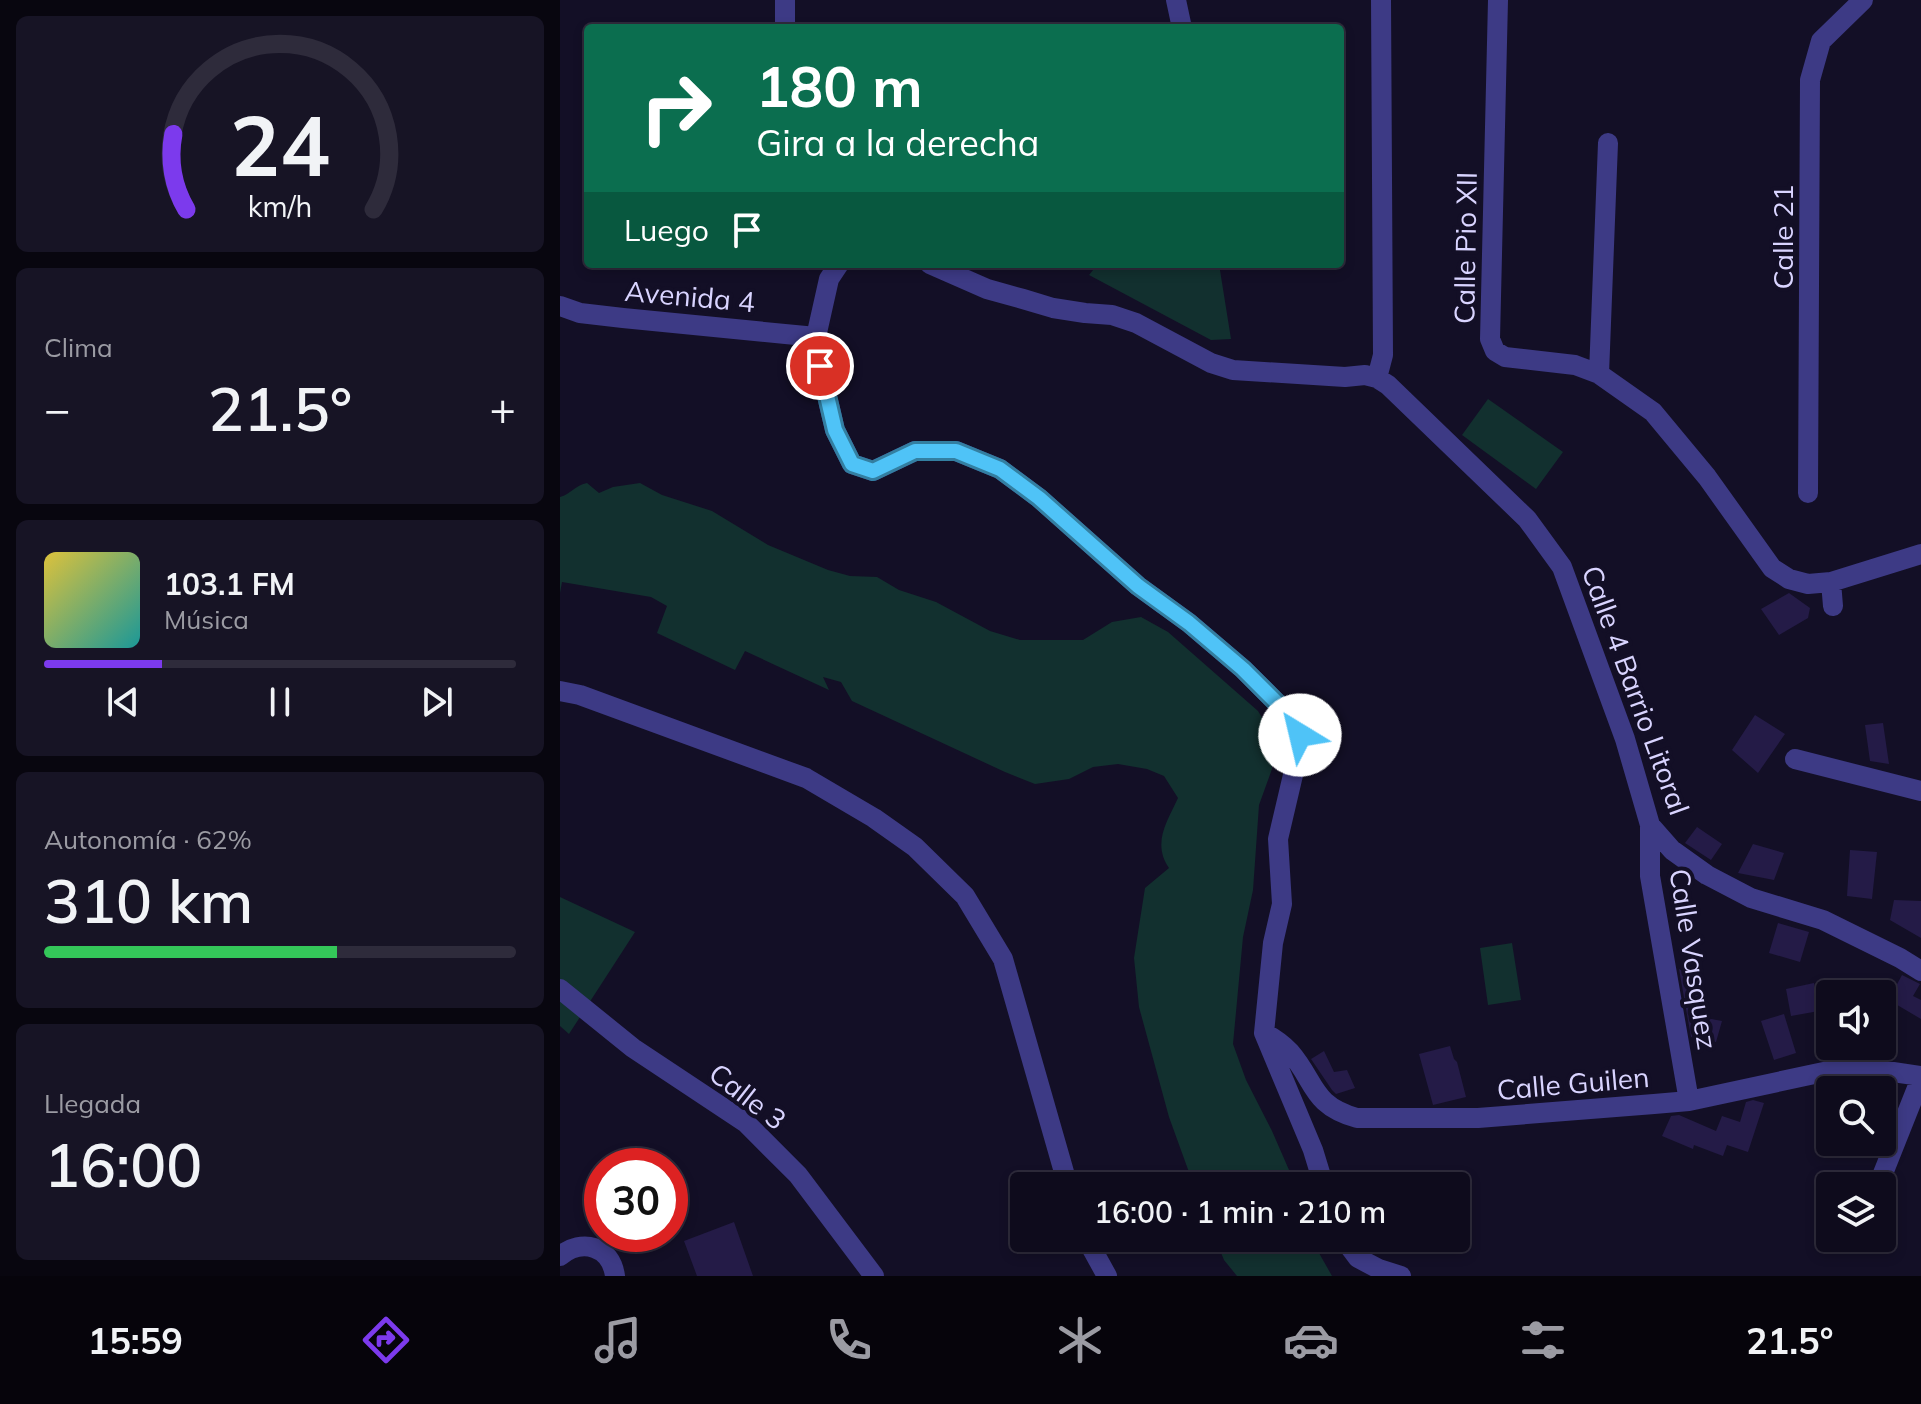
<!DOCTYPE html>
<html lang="es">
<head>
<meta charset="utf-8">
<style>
  body { margin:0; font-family:Mulish,sans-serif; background:#171425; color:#f1f3f6; height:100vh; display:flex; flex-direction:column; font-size:30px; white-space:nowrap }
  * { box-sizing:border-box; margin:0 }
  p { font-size:26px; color:#9b9ba3 }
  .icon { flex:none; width:44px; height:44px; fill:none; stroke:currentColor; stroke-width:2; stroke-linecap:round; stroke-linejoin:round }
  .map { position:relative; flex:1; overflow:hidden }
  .sheet { display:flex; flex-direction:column; gap:16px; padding:16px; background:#08060f; width:560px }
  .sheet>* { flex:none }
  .guide { position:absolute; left:24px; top:24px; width:760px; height:244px; border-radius:8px; box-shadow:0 4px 12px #0003,0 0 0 2px #2e2b3b; background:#0b6e4f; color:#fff; overflow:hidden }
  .tools { position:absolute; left:1256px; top:980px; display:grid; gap:16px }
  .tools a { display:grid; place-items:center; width:80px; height:80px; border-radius:8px; background:#0e0b1c; box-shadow:0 4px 12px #0003,0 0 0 2px #2e2b3b; font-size:40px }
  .speed { position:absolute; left:24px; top:1148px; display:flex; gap:16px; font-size:40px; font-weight:700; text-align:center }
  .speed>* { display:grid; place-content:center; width:104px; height:104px; border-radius:50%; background:#0e0b1c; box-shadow:0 4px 12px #0003,0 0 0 2px #2e2b3b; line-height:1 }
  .speed .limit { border:12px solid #d22; background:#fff; color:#111 }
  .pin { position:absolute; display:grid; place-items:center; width:68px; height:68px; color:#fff; margin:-34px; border:4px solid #fff; border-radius:50%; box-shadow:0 2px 8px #0007 }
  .me { position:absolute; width:88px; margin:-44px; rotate:324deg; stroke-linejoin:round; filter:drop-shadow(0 0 6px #0008) }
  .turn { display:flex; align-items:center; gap:28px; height:168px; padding:0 40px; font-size:36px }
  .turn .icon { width:104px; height:104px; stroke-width:2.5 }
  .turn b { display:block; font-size:56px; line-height:68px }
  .then { display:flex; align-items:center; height:76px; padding:0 40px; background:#0003; gap:16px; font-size:30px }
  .big { font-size:60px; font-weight:600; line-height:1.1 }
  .sheet .widget { flex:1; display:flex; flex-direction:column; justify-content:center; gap:12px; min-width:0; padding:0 28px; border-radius:12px; background:#171425 }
  .sheet .dial { align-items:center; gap:0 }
  .dial svg { height:208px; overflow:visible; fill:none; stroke:#2e2b3b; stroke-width:7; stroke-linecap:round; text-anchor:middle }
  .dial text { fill:#f1f3f6; stroke:none }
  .song { display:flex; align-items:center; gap:24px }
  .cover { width:96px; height:96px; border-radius:12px; background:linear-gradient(135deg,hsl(50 70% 55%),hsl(180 70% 35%)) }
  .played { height:8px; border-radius:4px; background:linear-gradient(90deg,#7c3aed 25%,#2e2b3b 25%) }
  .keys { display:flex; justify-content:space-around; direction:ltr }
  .heat { display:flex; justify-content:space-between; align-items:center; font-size:44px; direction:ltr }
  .charge { height:12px; border-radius:6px; background:linear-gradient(90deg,#34c759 62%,#2e2b3b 0) }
  .trip { position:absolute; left:450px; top:1172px; width:460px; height:80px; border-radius:8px; background:#0e0b1c; box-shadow:0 4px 12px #0003,0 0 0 2px #2e2b3b; font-weight:600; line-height:80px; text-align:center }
  .tabs { display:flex; height:128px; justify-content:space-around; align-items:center; background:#06040b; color:#9b9ba3 }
  .tabs .icon { width:56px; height:56px }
  .tabs .current { color:#7c3aed }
  .tabs b { font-size:36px; color:#f1f3f6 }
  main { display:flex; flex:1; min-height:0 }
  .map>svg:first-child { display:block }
</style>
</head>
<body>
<main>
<section class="sheet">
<div class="widget dial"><svg viewBox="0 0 100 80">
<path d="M14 69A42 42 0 1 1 86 69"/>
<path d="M14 69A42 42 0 0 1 9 40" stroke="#7c3aed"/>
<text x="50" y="56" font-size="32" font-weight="700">24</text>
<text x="50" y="72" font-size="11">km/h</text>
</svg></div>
<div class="widget"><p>Clima</p>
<div class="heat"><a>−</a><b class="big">21.5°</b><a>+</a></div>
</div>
<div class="widget">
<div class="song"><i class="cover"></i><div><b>103.1 FM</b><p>Música</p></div></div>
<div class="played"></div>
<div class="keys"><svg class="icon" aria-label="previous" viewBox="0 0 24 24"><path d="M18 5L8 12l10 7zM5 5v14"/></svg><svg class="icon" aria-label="pause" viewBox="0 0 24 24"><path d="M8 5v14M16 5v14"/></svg><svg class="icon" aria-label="next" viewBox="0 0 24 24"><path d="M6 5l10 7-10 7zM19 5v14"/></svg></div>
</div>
<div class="widget"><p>Autonomía · 62%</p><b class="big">310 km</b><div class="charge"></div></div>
<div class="widget"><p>Llegada</p><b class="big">16:00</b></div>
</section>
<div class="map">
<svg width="1361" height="1276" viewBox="0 0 1361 1276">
  <rect width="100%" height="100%" fill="#130f26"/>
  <path fill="#12302f" d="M 538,264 L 659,264 L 671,339 L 651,340 L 529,275 Z
    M 928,399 L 1003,452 L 976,489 L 902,435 Z
    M 27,483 L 39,493 L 53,487 L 80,483 L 102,495 L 152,511 L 208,545 L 268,570 L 290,576 L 317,577 L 339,590 L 376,602 L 430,631 L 460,640 L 523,640 L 552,622 L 581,617 L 608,632 L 698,711 L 712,734 L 712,769 L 699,805 L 693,890 L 683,937 L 673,1044 L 686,1080 L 712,1131 L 736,1186 L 634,1186 L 609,1117 L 579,1007 L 574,958 L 585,888 L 609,868 C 592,843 607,822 618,798 L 604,776 L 587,769 L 558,764 L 533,767 L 509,779 L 475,784 L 445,772 L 292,701 L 281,682 L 263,677 L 269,690 L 185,651 L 175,670 L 97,633 L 107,606 L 91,597 L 2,582 L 0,593 L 0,497 C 11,494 14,486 27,483 Z
    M 0,897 L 75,932 L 9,1034 L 0,1026 Z
    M 952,943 L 961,1000 L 928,1005 L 920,948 Z
    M 655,1238 L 754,1238 L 759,1253 L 772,1276 L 677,1276 L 664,1260 Z"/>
  <path fill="#241b47" d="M 1229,593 L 1250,608 L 1248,618 L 1219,635 L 1201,609 Z
    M 1195,715 L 1225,734 L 1198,773 L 1172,750 Z
    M 1323,723 L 1329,764 L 1310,761 L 1305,725 Z
    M 1137,827 L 1162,844 L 1151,860 L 1125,843 Z
    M 1193,844 L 1224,853 L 1214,880 L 1178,873 Z
    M 1290,850 L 1317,852 L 1312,899 L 1287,896 Z
    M 1334,900 L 1361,901 L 1361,938 L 1330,920 Z
    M 1218,923 L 1249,932 L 1240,962 L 1209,953 Z
    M 1119,969 L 1143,982 L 1146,1018 L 1162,1021 L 1156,1042 L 1131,1037 Z
    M 1342,975 L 1360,984 L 1353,996 L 1361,1000 L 1361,1019 L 1322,996 L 1322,994 L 1314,991 L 1320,981 L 1335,988 Z
    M 1254,983 L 1259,1011 L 1231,1016 L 1226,989 Z
    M 1224,1014 L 1236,1053 L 1214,1060 L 1201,1021 Z
    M 890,1046 L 894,1059 L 897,1062 L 906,1097 L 873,1105 L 859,1054 Z
    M 764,1051 L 774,1072 L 787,1070 L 795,1088 L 776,1094 L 772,1090 L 751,1059 Z
    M 1193,1100 L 1204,1103 L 1188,1152 L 1167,1145 L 1163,1156 L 1134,1145 L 1133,1149 L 1102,1136 L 1111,1116 L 1119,1115 L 1156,1131 L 1162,1116 L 1180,1122 L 1186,1102 Z
    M 174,1222 L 193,1276 L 137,1276 L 124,1241 Z"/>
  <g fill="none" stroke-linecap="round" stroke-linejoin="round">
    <path stroke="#3d3a85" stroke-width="20" d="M 225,0 L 225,28
      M 616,0 L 622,28
      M 938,0 L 930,339 L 935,351 L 945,357 L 1015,365 L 1039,374 L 1093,412 L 1147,477 L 1212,568 L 1229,579 L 1248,584 L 1271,582 L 1361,554
      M 279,264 L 269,279 L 256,337 L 260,366 L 275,430 L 292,464 L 313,471 L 355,451 L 396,451 L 440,469 L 479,498 L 578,586 L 629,623 L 683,669 L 732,718 L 740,735 L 733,775 L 718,839 L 722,904 L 713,943 L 704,1033 L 753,1150 L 764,1186
      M 370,264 L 427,289 L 463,299 L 493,308 L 525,313 L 552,315 L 576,323 L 651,363 L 673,370 L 785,377 L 805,375 L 817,378 L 828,385 L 967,519 L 1002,567 L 1065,739 L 1090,825 L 1112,850 L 1147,875 L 1191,898 L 1263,920 L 1340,958 L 1361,971
      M 0,306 L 20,313 L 63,318 L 256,337
      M 1039,374 L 1048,143
      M 817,378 L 823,355 L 821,0
      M 1248,493 L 1250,80 L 1261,41 L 1303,0
      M 1271,582 L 1273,606
      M 0,691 L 20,695 L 246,778 L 314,818 L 355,847 L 405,896 L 443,959 L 508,1186
      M 1235,759 L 1361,791
      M 1090,825 L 1090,876 L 1129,1101
      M 0,989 L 73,1048 L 186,1123 L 238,1175 L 314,1276
      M 704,1033 C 714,1038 722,1044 730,1052 C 756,1082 751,1105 797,1118 L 918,1118 L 1094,1104 L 1129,1101 L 1273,1070 L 1333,1072 L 1361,1076
      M 1318,1186 L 1361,1078
      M 526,1238 L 547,1276
      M 783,1238 L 798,1258 L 819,1269 L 841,1276
      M 0,1256 C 22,1238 51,1246 55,1276"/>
  </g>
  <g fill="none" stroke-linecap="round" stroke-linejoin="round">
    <g stroke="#337fa1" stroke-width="20">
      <path id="route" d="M 260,366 L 275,430 L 292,464 L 313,471 L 355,451 L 396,451 L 440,469 L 479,498 L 578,586 L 629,623 L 683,669 L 732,718 L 740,735"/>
    </g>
    <use href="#route" stroke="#4fc3f7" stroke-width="14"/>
  </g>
  <g text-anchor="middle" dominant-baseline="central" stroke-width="8" stroke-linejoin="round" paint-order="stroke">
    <g font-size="28" fill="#d9d4ff" stroke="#130f26">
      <text transform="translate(1222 237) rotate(-90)">Calle 21</text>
      <text transform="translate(905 248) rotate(-89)">Calle Pio XII</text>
      <text transform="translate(130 296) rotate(5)">Avenida 4</text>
      <text transform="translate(1076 690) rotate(70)">Calle 4 Barrio Litoral</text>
      <text transform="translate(1134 959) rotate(81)">Calle Vasquez</text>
      <text transform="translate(1013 1083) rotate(-5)">Calle Guilen</text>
      <text transform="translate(188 1096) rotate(38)">Calle 3</text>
    </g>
  </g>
</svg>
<div class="tools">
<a><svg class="icon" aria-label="sound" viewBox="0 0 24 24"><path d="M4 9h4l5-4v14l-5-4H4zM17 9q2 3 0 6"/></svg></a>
<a><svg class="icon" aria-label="search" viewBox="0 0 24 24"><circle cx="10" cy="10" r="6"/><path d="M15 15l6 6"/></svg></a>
<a><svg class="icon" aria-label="layers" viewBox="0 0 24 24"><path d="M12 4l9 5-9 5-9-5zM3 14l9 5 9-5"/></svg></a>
</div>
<div class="speed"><div class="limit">30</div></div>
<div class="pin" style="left:260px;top:366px;background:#d93025"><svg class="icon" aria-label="arrive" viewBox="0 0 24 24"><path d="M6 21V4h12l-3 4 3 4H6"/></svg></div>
<svg class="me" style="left:740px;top:735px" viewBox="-20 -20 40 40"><circle r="19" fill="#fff"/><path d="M0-13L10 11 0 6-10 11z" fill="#4fc3f7"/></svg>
<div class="trip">16:00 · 1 min · 210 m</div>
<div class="guide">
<div class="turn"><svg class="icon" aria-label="right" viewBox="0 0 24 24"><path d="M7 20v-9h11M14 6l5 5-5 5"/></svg><div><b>180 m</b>Gira a la derecha</div></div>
<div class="then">Luego<svg class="icon" aria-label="arrive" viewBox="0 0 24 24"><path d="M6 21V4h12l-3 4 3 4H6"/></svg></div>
</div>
</div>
</main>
<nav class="tabs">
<b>15:59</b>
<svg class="icon current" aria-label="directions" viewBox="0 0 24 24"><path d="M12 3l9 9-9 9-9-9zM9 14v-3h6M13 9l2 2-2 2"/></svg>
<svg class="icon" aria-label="music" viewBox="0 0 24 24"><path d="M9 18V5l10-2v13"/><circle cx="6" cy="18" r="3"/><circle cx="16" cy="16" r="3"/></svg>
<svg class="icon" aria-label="phone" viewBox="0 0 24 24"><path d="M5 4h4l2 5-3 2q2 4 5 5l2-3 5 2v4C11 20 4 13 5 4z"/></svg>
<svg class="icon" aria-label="climate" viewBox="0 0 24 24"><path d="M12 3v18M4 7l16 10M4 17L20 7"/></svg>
<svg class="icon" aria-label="car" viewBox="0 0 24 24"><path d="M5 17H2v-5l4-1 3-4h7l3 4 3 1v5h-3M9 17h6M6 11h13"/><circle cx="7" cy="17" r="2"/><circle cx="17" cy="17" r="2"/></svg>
<svg class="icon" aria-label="filters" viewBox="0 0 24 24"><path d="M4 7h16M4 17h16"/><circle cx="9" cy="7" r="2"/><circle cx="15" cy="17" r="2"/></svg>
<b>21.5°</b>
</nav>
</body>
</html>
